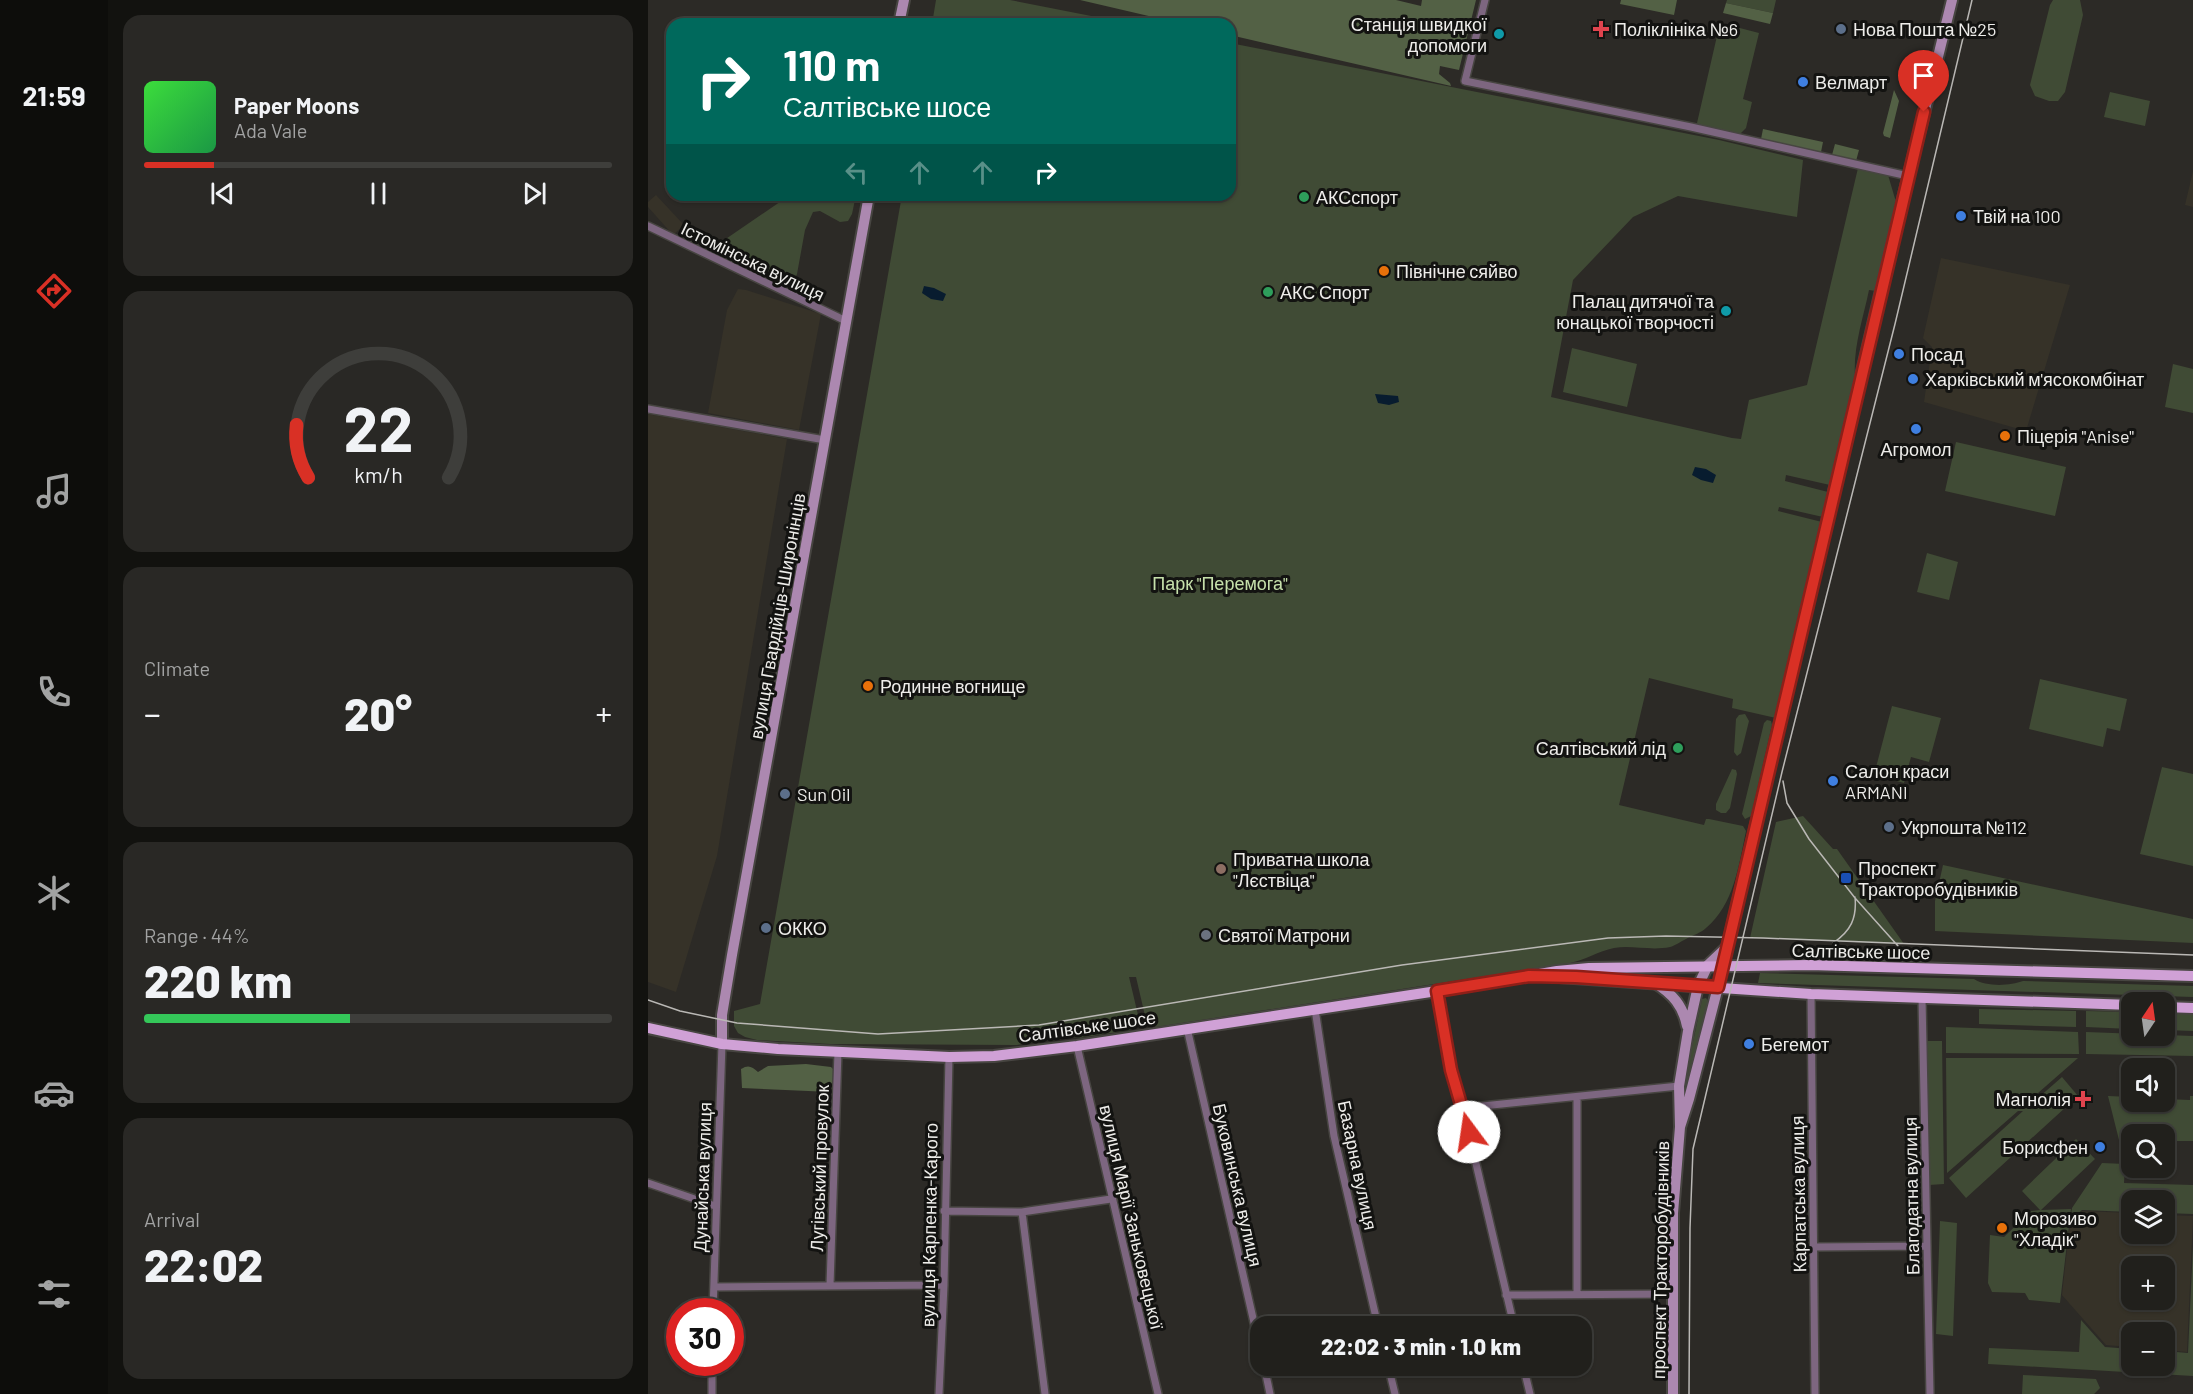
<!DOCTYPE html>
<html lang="en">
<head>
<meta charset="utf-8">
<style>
  body { margin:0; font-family:Barlow,sans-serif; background:#292825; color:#f1f3f6; height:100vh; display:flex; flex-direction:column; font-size:22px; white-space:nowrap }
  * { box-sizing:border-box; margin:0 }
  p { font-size:20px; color:#a2a3a3 }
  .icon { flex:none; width:33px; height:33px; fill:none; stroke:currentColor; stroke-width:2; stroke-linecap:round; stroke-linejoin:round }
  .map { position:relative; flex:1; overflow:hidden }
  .sheet { display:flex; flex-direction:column; gap:15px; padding:15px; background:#12120f; width:540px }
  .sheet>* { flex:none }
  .hud { position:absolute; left:18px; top:18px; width:570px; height:183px; border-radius:18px; box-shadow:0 2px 4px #0004,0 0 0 2px #3e3e3b; background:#00695c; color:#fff; overflow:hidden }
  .needle { width:39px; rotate:13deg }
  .buttons { position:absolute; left:1473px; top:992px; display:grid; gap:12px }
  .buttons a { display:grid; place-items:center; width:54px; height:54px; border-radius:12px; background:#21201c; box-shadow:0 2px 4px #0004,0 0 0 2px #3e3e3b; font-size:30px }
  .speed { position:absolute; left:18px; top:1298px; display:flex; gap:12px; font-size:30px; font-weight:700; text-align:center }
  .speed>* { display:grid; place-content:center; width:78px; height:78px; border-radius:50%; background:#21201c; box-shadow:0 2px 4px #0004,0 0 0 2px #3e3e3b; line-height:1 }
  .speed .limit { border:9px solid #d22; background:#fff; color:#111 }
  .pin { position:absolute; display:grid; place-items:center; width:51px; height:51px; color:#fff; margin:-62px -26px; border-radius:50% 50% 50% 0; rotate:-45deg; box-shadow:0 0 6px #0007 }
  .pin .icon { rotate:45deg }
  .me { position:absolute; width:66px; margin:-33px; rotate:346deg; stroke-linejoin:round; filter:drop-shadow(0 0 4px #0008) }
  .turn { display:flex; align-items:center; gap:21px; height:126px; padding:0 18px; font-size:27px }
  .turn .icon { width:78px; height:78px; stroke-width:2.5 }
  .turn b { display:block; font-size:42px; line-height:51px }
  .lanes { display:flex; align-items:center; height:57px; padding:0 18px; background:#0003; justify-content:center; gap:30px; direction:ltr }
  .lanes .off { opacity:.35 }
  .big { font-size:45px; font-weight:800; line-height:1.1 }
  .sheet .card { flex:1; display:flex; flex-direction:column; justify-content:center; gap:9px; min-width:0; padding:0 21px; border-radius:18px; background:#292825 }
  .sheet .dial { align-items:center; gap:0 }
  .dial svg { height:156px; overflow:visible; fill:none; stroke:#3e3e3b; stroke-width:7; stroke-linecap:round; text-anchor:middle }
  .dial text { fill:#f1f3f6; stroke:none }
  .song { display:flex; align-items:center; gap:18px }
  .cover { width:72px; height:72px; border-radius:9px; background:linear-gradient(135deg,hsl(120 70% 55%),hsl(140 70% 35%)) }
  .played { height:6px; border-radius:3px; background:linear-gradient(90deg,#d93025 15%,#3e3e3b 15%) }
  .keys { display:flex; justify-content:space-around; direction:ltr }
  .heat { display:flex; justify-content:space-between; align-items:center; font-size:33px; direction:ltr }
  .charge { height:9px; border-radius:4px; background:linear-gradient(90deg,#34c759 44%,#3e3e3b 0) }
  .trip { position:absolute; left:602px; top:1316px; width:342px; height:60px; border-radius:18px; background:#21201c; box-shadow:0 2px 4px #0004,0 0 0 2px #3e3e3b; font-weight:800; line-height:60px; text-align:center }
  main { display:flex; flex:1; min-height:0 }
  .tabs { display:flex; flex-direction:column; width:108px; justify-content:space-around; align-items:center; background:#0d0d0b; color:#a2a3a3 }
  .tabs .icon { width:42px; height:42px }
  .tabs .on { color:#d93025 }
  .tabs b { font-size:27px; color:#f1f3f6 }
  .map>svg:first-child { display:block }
</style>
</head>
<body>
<main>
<nav class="tabs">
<b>21:59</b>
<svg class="icon on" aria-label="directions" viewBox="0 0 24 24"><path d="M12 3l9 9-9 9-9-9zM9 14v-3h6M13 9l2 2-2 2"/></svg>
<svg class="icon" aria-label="music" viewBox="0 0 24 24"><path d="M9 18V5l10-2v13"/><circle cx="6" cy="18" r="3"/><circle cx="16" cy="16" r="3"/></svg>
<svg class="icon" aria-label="phone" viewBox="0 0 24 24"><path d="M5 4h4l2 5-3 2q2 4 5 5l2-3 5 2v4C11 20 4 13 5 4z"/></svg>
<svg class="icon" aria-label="climate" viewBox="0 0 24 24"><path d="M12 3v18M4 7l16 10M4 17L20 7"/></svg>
<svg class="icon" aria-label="car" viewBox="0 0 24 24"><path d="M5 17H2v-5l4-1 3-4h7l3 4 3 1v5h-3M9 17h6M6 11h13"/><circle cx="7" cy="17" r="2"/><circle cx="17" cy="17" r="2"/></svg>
<svg class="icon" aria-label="filters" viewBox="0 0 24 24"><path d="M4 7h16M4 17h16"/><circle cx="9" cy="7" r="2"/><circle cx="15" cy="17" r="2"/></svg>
</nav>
<section class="sheet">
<div class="card">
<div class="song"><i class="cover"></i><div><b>Paper Moons</b><p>Ada Vale</p></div></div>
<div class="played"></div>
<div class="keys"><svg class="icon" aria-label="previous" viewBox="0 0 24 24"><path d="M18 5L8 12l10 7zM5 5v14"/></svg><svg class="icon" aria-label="pause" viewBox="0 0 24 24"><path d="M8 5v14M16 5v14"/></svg><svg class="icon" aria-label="next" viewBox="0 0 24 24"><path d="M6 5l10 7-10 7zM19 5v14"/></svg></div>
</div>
<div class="card dial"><svg viewBox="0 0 100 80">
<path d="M14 69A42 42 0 1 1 86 69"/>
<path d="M14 69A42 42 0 0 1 8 42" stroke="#d93025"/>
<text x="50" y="56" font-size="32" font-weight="700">22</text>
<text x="50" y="72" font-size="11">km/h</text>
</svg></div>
<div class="card"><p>Climate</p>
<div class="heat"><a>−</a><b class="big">20°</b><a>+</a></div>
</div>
<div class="card"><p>Range · 44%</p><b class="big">220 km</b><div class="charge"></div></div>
<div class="card"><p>Arrival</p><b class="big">22:02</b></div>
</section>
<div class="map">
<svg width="1545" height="1394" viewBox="0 0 1545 1394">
  <rect width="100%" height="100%" fill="#2c2a26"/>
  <path fill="#363228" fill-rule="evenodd" d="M 1545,171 L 1545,207 L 1537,205 Z
    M 8,195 L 36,225 L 25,235 L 0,207 L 0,202 Z
    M 1293,258 L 1422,285 L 1378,431 L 1276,402 L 1284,347 L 1275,338 Z
    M 90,289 L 98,290 L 173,314 L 151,430 L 60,413 L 79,310 Z
    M 0,414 L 139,439 L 69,856 L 28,992 L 0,982 Z
    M 1434,1211 L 1483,1213 L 1484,1233 L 1516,1233 L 1517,1215 L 1545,1216 L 1539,1352 L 1517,1350 L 1516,1332 L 1484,1332 L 1483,1347 L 1458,1345 L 1414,1295 L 1422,1222 ZM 1484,1266 L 1516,1266 L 1516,1299 L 1484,1299 Z"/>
  <path fill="#404b35" d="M 288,0 L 362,0 L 484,24 L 284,24 Z
    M 1079,0 L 1128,0 L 1125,13 L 1078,3 Z
    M 1405,0 L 1432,0 L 1435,15 L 1417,92 L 1410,101 L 1401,101 L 1387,96 L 1382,85 L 1402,5 Z
    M 1084,26 L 1111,33 L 1095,99 L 1104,102 L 1098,128 L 1090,136 L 1051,127 L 1049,123 L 1069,36 L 1071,31 Z
    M 582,43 L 1071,140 L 1155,160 L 1149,217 L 1030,196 L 985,217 L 925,280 L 903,397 L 1084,438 L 1093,439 L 1101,400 L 1159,385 L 1210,168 L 1240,175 L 1248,202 L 1228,291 L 1221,290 C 1215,319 1205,347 1207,377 L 1182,485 L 1138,475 L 1137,481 L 1180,492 L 1175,517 L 1131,507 L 1130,511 L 1174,522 L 1128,718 L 1084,708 L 1085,699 L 1001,678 L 971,805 L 1056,825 L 1058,819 L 1061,819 L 1095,826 L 1098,831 C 1091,864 1086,905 1058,928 C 1053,933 1045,935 1038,939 C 1033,941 1027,946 1022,947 C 1003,951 984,945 966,948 C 950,951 938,960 922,963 L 508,1027 L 498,1020 L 488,977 L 481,977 L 491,1019 L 490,1025 L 483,1030 L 431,1038 L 418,1036 L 369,1045 L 182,1044 L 109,1040 L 97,1037 L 90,1033 L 86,1026 L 86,1011 L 112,1004 L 254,195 L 582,195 Z
    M 1462,92 L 1502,101 L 1497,126 L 1456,117 Z
    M 142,195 L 208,195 L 204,214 L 200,221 L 192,222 L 172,211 L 165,212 L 157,230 L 149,274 L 146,281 L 113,271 L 68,249 L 69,245 Z
    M 924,348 L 989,364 L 979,407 L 915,392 Z
    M 1525,364 L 1545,369 L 1545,413 L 1517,407 Z
    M 1308,442 L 1418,467 L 1407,516 L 1297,491 Z
    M 1279,553 L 1310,562 L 1301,600 L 1269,592 Z
    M 1392,679 L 1479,699 L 1472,731 L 1459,728 L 1455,747 L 1381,729 Z
    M 1244,706 L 1293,718 L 1281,762 L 1263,757 L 1256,783 L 1226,775 Z
    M 1097,714 L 1101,721 L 1093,753 L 1089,756 L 1086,752 L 1088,719 L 1091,715 Z
    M 1119,720 L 1123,721 L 1124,725 L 1103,816 L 1097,819 L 1094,814 L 1116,723 Z
    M 1514,767 L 1545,774 L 1545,866 L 1492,854 Z
    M 1084,769 L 1088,770 L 1089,774 L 1082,808 L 1078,813 L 1073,813 L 1068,810 L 1068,804 Z
    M 1155,816 L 1185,849 L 1189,849 L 1256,944 L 1102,938 L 1128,822 Z
    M 1295,865 L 1545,919 L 1545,943 L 1287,931 L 1287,901 Z
    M 1112,973 L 1326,979 C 1338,987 1362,986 1375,981 L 1545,986 L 1545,997 L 1110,983 Z
    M 1058,998 L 1060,1001 L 1042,1076 L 1038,1075 L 1054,999 Z
    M 1331,1009 L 1428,1011 L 1428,1027 L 1331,1024 Z
    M 1438,1011 L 1483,1012 L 1483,1029 L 1438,1027 Z
    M 1517,1013 L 1545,1014 L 1545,1031 L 1517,1030 Z
    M 1298,1027 L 1430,1032 L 1431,1054 L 1298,1053 Z
    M 1438,1032 L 1545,1036 L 1545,1056 L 1438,1054 Z
    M 1278,1041 L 1294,1041 L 1296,1184 L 1281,1185 Z
    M 1298,1058 L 1430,1058 L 1381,1101 L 1381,1106 L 1414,1077 L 1430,1096 L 1318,1198 L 1301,1178 L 1375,1111 L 1370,1111 L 1299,1173 Z
    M 1460,1096 L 1483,1097 L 1484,1101 L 1516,1101 L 1517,1099 L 1542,1100 L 1542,1096 L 1545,1096 L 1545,1141 L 1517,1141 L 1516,1134 L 1484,1134 L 1483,1140 L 1471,1140 Z
    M 1428,1139 L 1447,1159 L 1393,1210 L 1423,1209 L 1412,1303 L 1381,1300 L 1377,1293 L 1344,1292 L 1340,1283 L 1342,1235 L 1356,1237 L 1383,1211 L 1392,1210 L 1374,1191 Z
    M 1454,1163 L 1477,1164 L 1476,1183 L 1545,1185 L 1545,1214 L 1517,1213 L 1516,1200 L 1484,1200 L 1483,1212 L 1434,1210 L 1422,1221 L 1424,1208 Z
    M 1292,1221 L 1309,1223 L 1305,1336 L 1288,1334 Z
    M 1545,1246 L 1545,1376 L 1340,1364 L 1341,1348 L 1431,1352 L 1433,1320 L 1457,1347 L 1483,1349 L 1484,1365 L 1516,1365 L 1517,1351 L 1540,1353 Z
    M 1375,1375 L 1448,1379 L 1452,1388 L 1446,1394 L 1374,1394 Z"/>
  <path fill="#536145" d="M 432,0 L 748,0 L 773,6 L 774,0 L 828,0 L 811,70 L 792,66 L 791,74 L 802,83 L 803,86 L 582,35 L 582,24 L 535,24 Z
    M 973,0 L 1029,0 L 1026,15 L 972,4 Z
    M 1078,3 L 1125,13 L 1122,24 L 1075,13 Z
    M 1246,90 L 1251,101 L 1242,138 L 1236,136 L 1235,133 Z
    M 1115,129 L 1175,142 L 1173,152 L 1113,139 Z
    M 1187,144 L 1211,150 L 1208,161 L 1184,155 Z
    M 158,1064 L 183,1067 C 190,1073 187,1084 183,1092 L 94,1088 L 93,1069 C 101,1064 104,1067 110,1072 L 120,1066 Z"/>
  <path fill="#081c2f" d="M 276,286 L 286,288 L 298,294 L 295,301 L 283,299 L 274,293 Z
    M 727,394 L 750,396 L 751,402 L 741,405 L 730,403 Z
    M 1047,467 L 1058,469 L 1068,475 L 1065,483 L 1053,480 L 1044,475 Z"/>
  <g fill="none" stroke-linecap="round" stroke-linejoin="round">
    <g stroke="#474541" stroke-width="10">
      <path id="street" d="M 837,0 L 817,81 L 1043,127 L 1260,176
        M 0,226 L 198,321
        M 0,409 L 177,440
        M 789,991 L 803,1070 L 815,1108 L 866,1326
        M 1163,994 L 1167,1394
        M 1274,998 L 1282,1394
        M 667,1009 L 686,1136 L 730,1326
        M 539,1028 L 612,1349
        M 429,1046 L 510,1394
        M 815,1108 L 1031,1086
        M 0,1183 L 67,1206
        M 296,1211 L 374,1212 L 463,1199
        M 374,1212 L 397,1394
        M 1166,1247 L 1279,1246
        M 182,1285 L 190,1052
        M 66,1287 L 296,1285
        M 929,1294 L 929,1098
        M 858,1295 L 1025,1294
        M 65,1311 L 74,1044
        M 616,1365 L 622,1394
        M 740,1365 L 747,1394
        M 875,1365 L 882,1394
        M 64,1394 L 64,1362
        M 291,1394 L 296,1285 L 301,1057"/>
    </g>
    <g stroke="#474541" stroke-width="14">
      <path id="secondary" d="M 251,24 L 256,0
        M 1007,983 C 1025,994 1035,1006 1039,1026
        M 74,1044 L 74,1015 L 84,955 L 221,195
        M 1032,1127 L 1041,1099 L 1070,987 L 1245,239 L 1304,0
        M 1025,1394 L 1025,1213 L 1032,1127 L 1031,1086 L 1040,1031 L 1050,986 L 1060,965 L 1078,948"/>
    </g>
    <g stroke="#474541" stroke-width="14">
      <path id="primary" d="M 911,977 L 1163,994 L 1484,1005
        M 1516,1007 L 1545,1008
        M 0,1028 L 74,1044 L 130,1049 L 301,1057 L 346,1056 L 429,1046 L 789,991 L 909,971 L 941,968 L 1162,965 L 1545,976"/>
    </g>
    <use href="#street" stroke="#7d6680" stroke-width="7"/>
    <use href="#secondary" stroke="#ac88b0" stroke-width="10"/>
    <use href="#primary" stroke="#d0a1d6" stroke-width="10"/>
    <path stroke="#bab8b5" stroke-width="1.5" d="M 1135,781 L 1139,803 L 1161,839 L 1207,898 L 1250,946
      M 1185,943 C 1203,931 1209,918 1207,897
      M 0,1000 L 32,1011 L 89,1023 L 230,1034 L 391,1025 L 754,965 L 960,938 L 1018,936 L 1115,938 L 1545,955
      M 1041,1394 L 1042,1228 L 1045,1149 L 1134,772 L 1247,324 L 1324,0"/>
  </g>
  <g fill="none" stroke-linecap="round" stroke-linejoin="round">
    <g stroke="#8d1f18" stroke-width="15">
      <path id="route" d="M 821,1132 L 803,1070 L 789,991 L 881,976 L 928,977 L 1070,987 L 1276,112"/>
    </g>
    <use href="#route" stroke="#d93025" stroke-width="10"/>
  </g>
  <g fill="#e0444e" stroke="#131311" stroke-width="2">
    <path d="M950 20h6v6h6v6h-6v6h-6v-6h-6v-6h6z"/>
    <path d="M1432 1090h6v6h6v6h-6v6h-6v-6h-6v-6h6z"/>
  </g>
  <g fill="#5c6f8a" stroke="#131311" stroke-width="2">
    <circle cx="1193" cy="29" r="6"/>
    <circle cx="137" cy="794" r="6"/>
    <circle cx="1241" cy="827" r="6"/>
    <circle cx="118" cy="928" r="6"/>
  </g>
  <g fill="#0f9aa8" stroke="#131311" stroke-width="2">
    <circle cx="851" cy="34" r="6"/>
    <circle cx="1078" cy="311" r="6"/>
  </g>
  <g fill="#3f7fe0" stroke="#131311" stroke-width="2">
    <circle cx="1155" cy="82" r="6"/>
    <circle cx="1313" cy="216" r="6"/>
    <circle cx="1251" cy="354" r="6"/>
    <circle cx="1265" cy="379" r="6"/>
    <circle cx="1268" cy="429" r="6"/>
    <circle cx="1185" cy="781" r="6"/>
    <circle cx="1101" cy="1044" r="6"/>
    <circle cx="1452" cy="1147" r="6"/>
  </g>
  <g fill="#2e9e5b" stroke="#131311" stroke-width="2">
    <circle cx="656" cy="197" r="6"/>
    <circle cx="620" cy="292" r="6"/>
    <circle cx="1030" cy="748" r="6"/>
  </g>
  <g fill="#e8710a" stroke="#131311" stroke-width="2">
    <circle cx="736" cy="271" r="6"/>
    <circle cx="1357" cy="436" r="6"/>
    <circle cx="220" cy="686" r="6"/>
    <circle cx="1354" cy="1228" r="6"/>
  </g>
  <circle fill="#8d6e63" stroke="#131311" stroke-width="2" cx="573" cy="869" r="6"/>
  <rect fill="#1a4fb4" stroke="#131311" stroke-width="2" x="1192" y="872" width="12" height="12" rx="3"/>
  <circle fill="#6b7280" stroke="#131311" stroke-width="2" cx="558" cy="935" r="6"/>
  <g text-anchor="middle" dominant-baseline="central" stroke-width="6" stroke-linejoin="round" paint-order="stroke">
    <g font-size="18" fill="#eeedea" stroke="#131311" text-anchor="start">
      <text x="839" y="24" text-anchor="end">Станція швидкої<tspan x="839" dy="21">допомоги</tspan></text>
      <text x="966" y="29">Поліклініка №6</text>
      <text x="1205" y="29">Нова Пошта №25</text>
      <text x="1167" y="82">Велмарт</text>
      <text x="668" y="197">АКСспорт</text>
      <text x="1325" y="216">Твій на 100</text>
      <text x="748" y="271">Північне сяйво</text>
      <text x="632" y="292">АКС Спорт</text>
      <text x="1066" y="301" text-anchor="end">Палац дитячої та<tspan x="1066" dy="21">юнацької творчості</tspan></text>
      <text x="1263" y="354">Посад</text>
      <text x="1277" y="379">Харківський м'ясокомбінат</text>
      <text x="1369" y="436">Піцерія "Anise"</text>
      <text x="1268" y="449" text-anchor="middle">Агромол</text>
      <text x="232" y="686">Родинне вогнище</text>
      <text x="1018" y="748" text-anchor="end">Салтівський лід</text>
      <text x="1197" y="771">Салон краси<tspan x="1197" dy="21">ARMANI</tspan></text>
      <text x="149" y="794">Sun Oil</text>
      <text x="1253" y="827">Укрпошта №112</text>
      <text x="585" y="859">Приватна школа<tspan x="585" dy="21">"Лєствіца"</tspan></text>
      <text x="1210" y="868">Проспект<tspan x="1210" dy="21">Тракторобудівників</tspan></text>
      <text x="130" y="928">ОККО</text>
      <text x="570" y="935">Святої Матрони</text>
      <text x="1113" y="1044">Бегемот</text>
      <text x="1423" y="1099" text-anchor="end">Магнолія</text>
      <text x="1440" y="1147" text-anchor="end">Борисфен</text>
      <text x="1366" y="1218">Морозиво<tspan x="1366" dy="21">"Хладік"</tspan></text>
    </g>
    <g font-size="18" fill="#eeedea" stroke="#131311">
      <text transform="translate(105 261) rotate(26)">Істомінська вулиця</text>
      <text transform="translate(129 616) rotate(-80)">вулиця Гвардійців-Широнінців</text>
      <text transform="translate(1213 951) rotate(1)">Салтівське шосе</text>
      <text transform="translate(439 1026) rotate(-8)">Салтівське шосе</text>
      <text transform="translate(710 1165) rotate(78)">Базарна вулиця</text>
      <text transform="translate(171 1168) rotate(-88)">Лугівський провулок</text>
      <text transform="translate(54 1177) rotate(-88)">Дунайська вулиця</text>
      <text transform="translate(590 1185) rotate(77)">Буковинська вулиця</text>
      <text transform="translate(1150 1194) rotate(-91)">Карпатська вулиця</text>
      <text transform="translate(1263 1196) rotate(-91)">Благодатна вулиця</text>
      <text transform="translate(484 1217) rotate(77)">вулиця Марії Заньковецької</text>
      <text transform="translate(281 1225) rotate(-89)">вулиця Карпенка-Карого</text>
      <text transform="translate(1012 1260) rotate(-89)">проспект Тракторобудівників</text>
    </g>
    <g font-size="18" fill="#c6e0ab" stroke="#131311">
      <text x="572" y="583">Парк "Перемога"</text>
    </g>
  </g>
</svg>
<div class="buttons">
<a><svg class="needle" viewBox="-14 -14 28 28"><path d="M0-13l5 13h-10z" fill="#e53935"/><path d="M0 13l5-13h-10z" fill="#a2a3a3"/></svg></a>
<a><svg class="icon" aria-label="sound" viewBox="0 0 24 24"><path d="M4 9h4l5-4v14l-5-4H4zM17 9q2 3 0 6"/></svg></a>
<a><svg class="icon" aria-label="search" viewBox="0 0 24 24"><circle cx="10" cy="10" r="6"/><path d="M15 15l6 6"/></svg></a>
<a><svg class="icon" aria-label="layers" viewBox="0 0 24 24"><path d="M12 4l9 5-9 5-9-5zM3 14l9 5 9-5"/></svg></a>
<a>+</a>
<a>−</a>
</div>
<div class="speed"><div class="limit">30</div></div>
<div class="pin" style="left:1276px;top:112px;background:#d93025"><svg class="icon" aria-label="arrive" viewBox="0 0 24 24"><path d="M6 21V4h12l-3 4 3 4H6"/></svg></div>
<svg class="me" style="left:821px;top:1132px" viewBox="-20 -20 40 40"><circle r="19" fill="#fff"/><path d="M0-13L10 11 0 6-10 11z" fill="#d93025"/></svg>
<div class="trip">22:02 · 3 min · 1.0 km</div>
<div class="hud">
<div class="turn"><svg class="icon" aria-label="right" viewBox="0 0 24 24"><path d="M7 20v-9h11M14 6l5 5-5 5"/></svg><div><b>110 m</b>Салтівське шосе</div></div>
<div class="lanes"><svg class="icon off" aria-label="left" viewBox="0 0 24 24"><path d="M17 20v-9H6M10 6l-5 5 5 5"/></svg><svg class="icon off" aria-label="ahead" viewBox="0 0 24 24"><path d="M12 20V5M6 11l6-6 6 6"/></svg><svg class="icon off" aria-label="ahead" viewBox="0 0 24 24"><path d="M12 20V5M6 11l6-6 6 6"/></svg><svg class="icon" aria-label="right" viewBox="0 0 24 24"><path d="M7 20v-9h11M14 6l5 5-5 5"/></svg></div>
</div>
</div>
</main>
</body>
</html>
